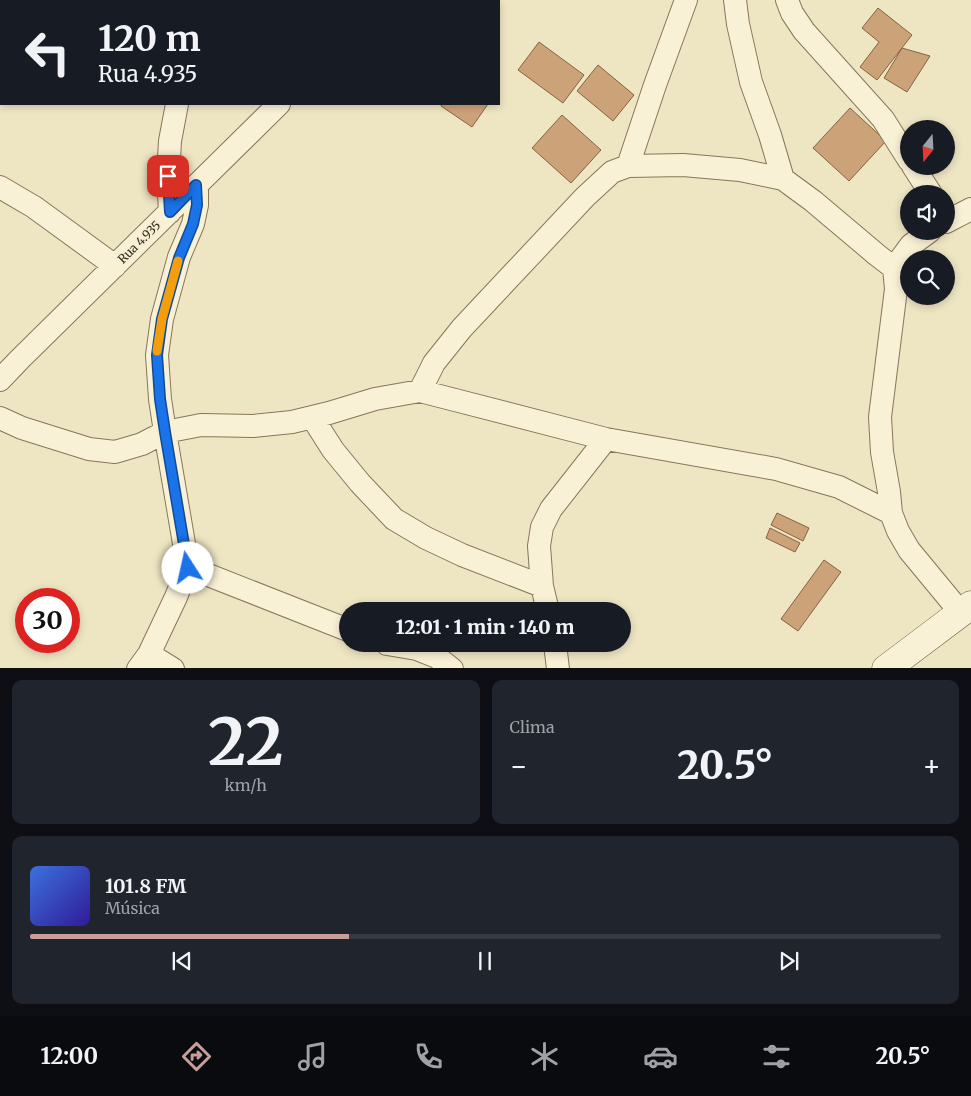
<!DOCTYPE html>
<html lang="pt">
<head>
<meta charset="utf-8">
<style>
  body { margin:0; font-family:Merriweather,serif; background:#20242c; color:#f1f3f6; height:100vh; display:flex; flex-direction:column; font-size:19px; white-space:nowrap }
  * { box-sizing:border-box; margin:0 }
  p { font-size:16px; color:#9ea1a6 }
  .icon { flex:none; width:28px; height:28px; fill:none; stroke:currentColor; stroke-width:2; stroke-linecap:round; stroke-linejoin:round }
  .map { position:relative; height:668px; overflow:hidden }
  .sheet { display:flex; flex-direction:column; gap:12px; padding:12px; background:#0d0f14; flex:1 }
  .sheet>* { flex:none }
  .top-card { position:absolute; left:0px; top:0px; width:500px; height:105px; box-shadow:0 2px 8px #0003; background:#171b24; color:#f1f3f6; overflow:hidden }
  .needle { width:32px; rotate:198deg }
  .controls { position:absolute; left:900px; top:120px; display:grid; gap:10px }
  .controls a { display:grid; place-items:center; width:55px; height:55px; border-radius:50%; background:#171b24; box-shadow:0 2px 8px #0003; font-size:25px }
  .speed { position:absolute; left:15px; top:588px; display:flex; gap:10px; font-size:25px; font-weight:700; text-align:center }
  .speed>* { display:grid; place-content:center; width:65px; height:65px; border-radius:50%; background:#171b24; box-shadow:0 2px 8px #0003; line-height:1 }
  .speed .limit { border:8px solid #d22; background:#fff; color:#111 }
  .pin { position:absolute; display:grid; place-items:center; width:42px; height:42px; color:#fff; margin:-21px; border-radius:10px; box-shadow:0 2px 8px #0006 }
  .me { position:absolute; width:55px; margin:-28px; rotate:350deg; stroke-linejoin:round; filter:drop-shadow(0 0 4px #0008) }
  .turn { display:flex; align-items:center; gap:18px; height:105px; padding:0 15px; font-size:22px }
  .turn .icon { width:65px; height:65px; stroke-width:2.5 }
  .turn b { display:block; font-size:35px; line-height:42px }
  .big { font-size:38px; font-weight:800; line-height:1.1 }
  .sheet .card { flex:1; display:flex; flex-direction:column; justify-content:center; gap:8px; min-width:0; padding:0 18px; border-radius:10px; background:#20242c }
  .sheet .dial { align-items:center; gap:0 }
  .dial b { font-size:65px; line-height:1 }
  .song { display:flex; align-items:center; gap:15px }
  .cover { width:60px; height:60px; border-radius:8px; background:linear-gradient(135deg,hsl(220 70% 55%),hsl(250 70% 35%)) }
  .played { height:5px; border-radius:2px; background:linear-gradient(90deg,#c89d9a 35%,#363941 35%) }
  .keys { display:flex; justify-content:space-around; direction:ltr }
  .heat { display:flex; justify-content:space-between; align-items:center; font-size:28px; direction:ltr }
  .sheet .tiles { flex:1; display:grid; gap:12px; grid-template-columns:1fr 1fr }
  .card:last-child { grid-column:span 2 }
  .trip { position:absolute; left:339px; top:602px; width:292px; height:50px; border-radius:25px; background:#171b24; box-shadow:0 2px 8px #0003; font-weight:800; line-height:50px; text-align:center }
  .tabs { display:flex; height:80px; justify-content:space-around; align-items:center; background:#090b0e; color:#9ea1a6 }
  .tabs .icon { width:35px; height:35px }
  .tabs .current { color:#c89d9a }
  .tabs b { font-size:22px; color:#f1f3f6 }
  .map>svg:first-child { display:block }
</style>
</head>
<body>
<div class="map">
<svg width="971" height="669" viewBox="0 0 971 669">
  <rect width="100%" height="100%" fill="#eee5c3"/>
  <path fill="#cca279" stroke="#876240" d="M 878,8 L 912,35 L 877,80 L 860,67 L 879,42 L 862,28 Z
    M 539,42 L 584,75 L 563,103 L 518,70 Z
    M 902,48 L 930,56 L 907,92 L 884,78 Z
    M 598,65 L 634,95 L 613,121 L 577,91 Z
    M 442,104 L 488,104 L 472,127 L 441,106 Z
    M 850,108 L 886,141 L 849,181 L 813,148 Z
    M 562,115 L 601,150 L 571,183 L 532,148 Z
    M 777,513 L 809,528 L 803,541 L 771,525 Z
    M 770,528 L 800,543 L 795,552 L 766,538 Z
    M 824,560 L 841,572 L 798,631 L 781,619 Z"/>
  <g fill="none" stroke-linecap="round" stroke-linejoin="round">
    <g stroke="#88765a" stroke-width="24">
      <path id="street" d="M 735,0 L 738,24 L 751,82 L 770,135 L 783,179
        M 787,0 L 792,13 L 804,31 L 883,119 L 909,160
        M 190,1 L 190,0
        M 392,1 L 394,0
        M 628,166 L 655,85 L 686,0
        M 913,166 L 931,194
        M 0,187 L 34,207 L 115,266
        M 170,212 L 168,176 L 170,141 L 177,104
        M 946,222 L 971,209
        M 894,268 L 911,245 L 930,231
        M 0,380 L 20,359 L 279,104
        M 420,391 L 434,363 L 462,328 L 585,197 L 612,172 L 628,166 L 683,165 L 740,170 L 783,179 L 813,201 L 877,255 L 894,268 L 896,289 L 880,417 L 882,452 L 889,492 L 891,513 L 898,531 L 909,550 L 961,613
        M 312,417 L 333,450 L 360,483 L 394,519 L 426,538 L 462,555 L 542,586
        M 0,418 L 22,428 L 89,449 L 115,452 L 142,444 L 165,432 L 201,425 L 253,426 L 292,422 L 329,413 L 375,399 L 420,391 L 606,439 L 776,469 L 839,487 L 891,513
        M 188,567 L 348,630
        M 548,611 L 542,586 L 539,546 L 542,527 L 551,509 L 606,439
        M 387,644 L 417,649 L 437,657 L 452,669
        M 555,644 L 558,669
        M 149,654 L 173,669
        M 138,669 L 149,654 L 176,597 L 188,567 L 165,432 L 160,399 L 157,355 L 162,319 L 179,257 L 193,224 L 197,205 L 197,185"/>
    </g>
    <g stroke="#6a573d" stroke-width="29">
      <path id="secondary" d="M 886,669 L 971,605"/>
    </g>
    <use href="#street" stroke="#f9f1d6" stroke-width="22"/>
    <use href="#secondary" stroke="#f9f1d6" stroke-width="28"/>
  </g>
  <g fill="none" stroke-linecap="round" stroke-linejoin="round">
    <g stroke="#114b97" stroke-width="12">
      <path id="route" d="M 168,176 L 170,212 L 196,185 L 197,205 L 193,224 L 179,258 L 162,319 L 157,355 L 160,399 L 165,432 L 188,568"/>
    </g>
    <use href="#route" stroke="#1a73e8" stroke-width="9"/>
    <path stroke="#f59e0b" stroke-width="9" d="M 157,351 L 162,319 L 178,261"/>
  </g>
  <g text-anchor="middle" dominant-baseline="central" stroke-width="4" stroke-linejoin="round" paint-order="stroke">
    <g font-size="12" fill="#382d1e" stroke="#f5eed3">
      <text transform="translate(139 242) rotate(-45)">Rua 4.935</text>
    </g>
  </g>
</svg>
<div class="controls">
<a><svg class="needle" viewBox="-14 -14 28 28"><path d="M0-13l5 13h-10z" fill="#e53935"/><path d="M0 13l5-13h-10z" fill="#9ea1a6"/></svg></a>
<a><svg class="icon" aria-label="sound" viewBox="0 0 24 24"><path d="M4 9h4l5-4v14l-5-4H4zM17 9q2 3 0 6"/></svg></a>
<a><svg class="icon" aria-label="search" viewBox="0 0 24 24"><circle cx="10" cy="10" r="6"/><path d="M15 15l6 6"/></svg></a>
</div>
<div class="speed"><div class="limit">30</div></div>
<div class="pin" style="left:168px;top:176px;background:#d93025"><svg class="icon" aria-label="arrive" viewBox="0 0 24 24"><path d="M6 21V4h12l-3 4 3 4H6"/></svg></div>
<svg class="me" style="left:188px;top:568px" viewBox="-20 -20 40 40"><circle r="19" fill="#fff"/><path d="M0-13L10 11 0 6-10 11z" fill="#1a73e8"/></svg>
<div class="trip">12:01 · 1 min · 140 m</div>
<div class="top-card">
<div class="turn"><svg class="icon" aria-label="left" viewBox="0 0 24 24"><path d="M17 20v-9H6M10 6l-5 5 5 5"/></svg><div><b>120 m</b>Rua 4.935</div></div>
</div>
</div>
<section class="sheet">
<div class="tiles">
<div class="card dial"><b>22</b><p>km/h</p></div>
<div class="card"><p>Clima</p>
<div class="heat"><a>−</a><b class="big">20.5°</b><a>+</a></div>
</div>
<div class="card">
<div class="song"><i class="cover"></i><div><b>101.8 FM</b><p>Música</p></div></div>
<div class="played"></div>
<div class="keys"><svg class="icon" aria-label="previous" viewBox="0 0 24 24"><path d="M18 5L8 12l10 7zM5 5v14"/></svg><svg class="icon" aria-label="pause" viewBox="0 0 24 24"><path d="M8 5v14M16 5v14"/></svg><svg class="icon" aria-label="next" viewBox="0 0 24 24"><path d="M6 5l10 7-10 7zM19 5v14"/></svg></div>
</div>
</div>
</section>
<nav class="tabs">
<b>12:00</b>
<svg class="icon current" aria-label="directions" viewBox="0 0 24 24"><path d="M12 3l9 9-9 9-9-9zM9 14v-3h6M13 9l2 2-2 2"/></svg>
<svg class="icon" aria-label="music" viewBox="0 0 24 24"><path d="M9 18V5l10-2v13"/><circle cx="6" cy="18" r="3"/><circle cx="16" cy="16" r="3"/></svg>
<svg class="icon" aria-label="phone" viewBox="0 0 24 24"><path d="M5 4h4l2 5-3 2q2 4 5 5l2-3 5 2v4C11 20 4 13 5 4z"/></svg>
<svg class="icon" aria-label="climate" viewBox="0 0 24 24"><path d="M12 3v18M4 7l16 10M4 17L20 7"/></svg>
<svg class="icon" aria-label="car" viewBox="0 0 24 24"><path d="M5 17H2v-5l4-1 3-4h7l3 4 3 1v5h-3M9 17h6M6 11h13"/><circle cx="7" cy="17" r="2"/><circle cx="17" cy="17" r="2"/></svg>
<svg class="icon" aria-label="filters" viewBox="0 0 24 24"><path d="M4 7h16M4 17h16"/><circle cx="9" cy="7" r="2"/><circle cx="15" cy="17" r="2"/></svg>
<b>20.5°</b>
</nav>
</body>
</html>
